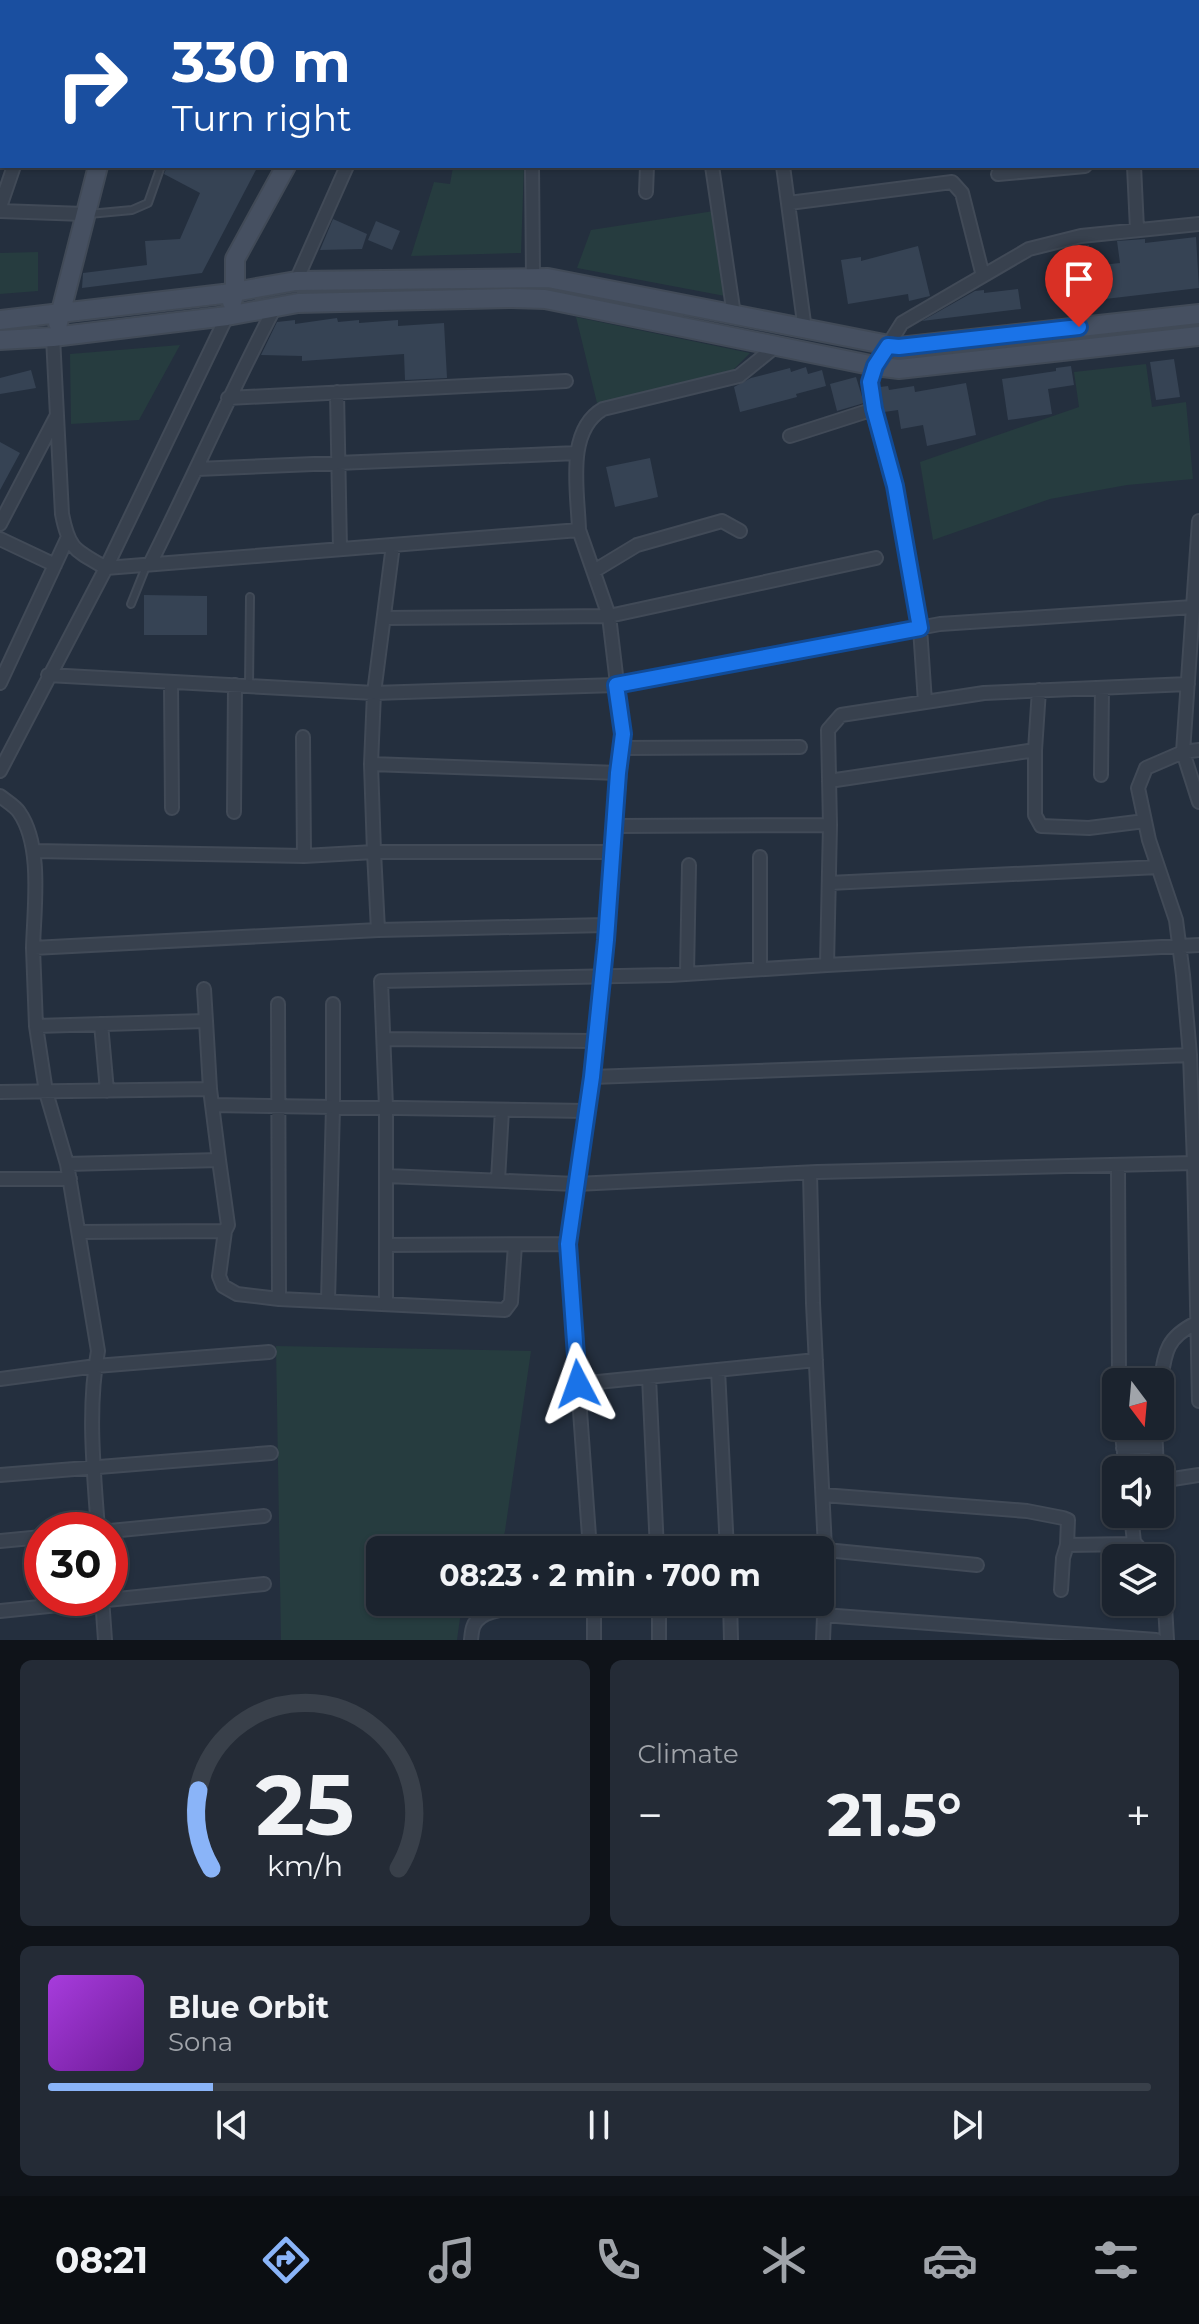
<!DOCTYPE html>
<html lang="en">
<head>
<meta charset="utf-8">
<style>
  body { margin:0; font-family:Montserrat,sans-serif; background:#242b36; color:#f1f3f6; height:100vh; display:flex; flex-direction:column; font-size:30px; white-space:nowrap }
  * { box-sizing:border-box; margin:0 }
  p { font-size:26px; color:#a0a4aa }
  .icon { flex:none; width:44px; height:44px; fill:none; stroke:currentColor; stroke-width:2; stroke-linecap:round; stroke-linejoin:round }
  .map { position:relative; height:1640px; overflow:hidden }
  .drawer { display:flex; flex-direction:column; gap:20px; padding:20px; background:#0f1319; flex:1 }
  .drawer>* { flex:none }
  .top-card { position:absolute; left:0px; top:0px; width:1200px; height:168px; box-shadow:0 2px 6px #0004,0 0 0 2px #39404a; background:#1a4fa0; color:#fff; overflow:hidden }
  .needle { width:52px; rotate:164deg }
  .tools { position:absolute; left:1102px; top:1368px; display:grid; gap:16px }
  .tools a { display:grid; place-items:center; width:72px; height:72px; border-radius:12px; background:#1b232e; box-shadow:0 2px 6px #0004,0 0 0 2px #39404a; font-size:40px }
  .speed { position:absolute; left:24px; top:1512px; display:flex; gap:16px; font-size:40px; font-weight:700; text-align:center }
  .speed>* { display:grid; place-content:center; width:104px; height:104px; border-radius:50%; background:#1b232e; box-shadow:0 2px 6px #0004,0 0 0 2px #39404a; line-height:1 }
  .speed .limit { border:12px solid #d22; background:#fff; color:#111 }
  .pin { position:absolute; display:grid; place-items:center; width:68px; height:68px; color:#fff; margin:-82px -34px; border-radius:50% 50% 50% 0; rotate:-45deg; box-shadow:0 0 8px #0007 }
  .pin .icon { rotate:45deg }
  .me { position:absolute; width:88px; margin:-44px; rotate:356deg; stroke-linejoin:round; filter:drop-shadow(0 0 6px #0008) }
  .turn { display:flex; align-items:center; gap:28px; height:168px; padding:0 40px; font-size:36px }
  .turn .icon { width:104px; height:104px; stroke-width:2.5 }
  .turn b { display:block; font-size:56px; line-height:68px }
  .big { font-size:60px; font-weight:700; line-height:1.1 }
  .drawer .card { flex:1; display:flex; flex-direction:column; justify-content:center; gap:12px; min-width:0; padding:0 28px; border-radius:12px; background:#242b36 }
  .drawer .dial { align-items:center; gap:0 }
  .dial svg { height:208px; overflow:visible; fill:none; stroke:#39404a; stroke-width:7; stroke-linecap:round; text-anchor:middle }
  .dial text { fill:#f1f3f6; stroke:none }
  .song { display:flex; align-items:center; gap:24px }
  .cover { width:96px; height:96px; border-radius:12px; background:linear-gradient(135deg,hsl(280 70% 55%),hsl(280 70% 35%)) }
  .played { height:8px; border-radius:4px; background:linear-gradient(90deg,#8ab4f8 15%,#39404a 15%) }
  .keys { display:flex; justify-content:space-around; direction:ltr }
  .heat { display:flex; justify-content:space-between; align-items:center; font-size:44px; direction:ltr }
  .drawer .tiles { flex:1; display:grid; gap:20px; grid-template-columns:1fr 1fr }
  .card:last-child { grid-column:span 2 }
  .trip { position:absolute; left:366px; top:1536px; width:468px; height:80px; border-radius:12px; background:#1b232e; box-shadow:0 2px 6px #0004,0 0 0 2px #39404a; font-weight:700; line-height:80px; text-align:center }
  .menu { display:flex; height:128px; justify-content:space-around; align-items:center; background:#0b0e12; color:#a0a4aa }
  .menu .icon { width:56px; height:56px }
  .menu .selected { color:#8ab4f8 }
  .menu b { font-size:36px; color:#f1f3f6 }
  .map>svg:first-child { display:block }
</style>
</head>
<body>
<div class="map">
<svg width="1199" height="1640" viewBox="0 0 1199 1640">
  <rect width="100%" height="100%" fill="#242f3e"/>
  <path fill="#263c3f" d="M 497,166 L 524,166 L 521,253 L 411,256 L 434,182 L 450,184 L 453,167 L 496,170 Z
    M 714,211 L 725,296 L 577,268 L 591,230 Z
    M 38,252 L 38,291 L 0,294 L 0,253 Z
    M 576,317 L 750,353 L 730,373 L 597,403 Z
    M 180,345 L 139,420 L 71,424 L 70,354 Z
    M 1146,364 L 1152,407 L 1186,402 L 1193,479 L 1127,485 L 1050,499 L 933,540 L 920,462 L 1079,407 L 1074,372 Z
    M 276,1346 L 531,1351 L 505,1531 L 500,1550 L 380,1550 L 380,1602 L 480,1602 L 461,1611 L 457,1640 L 281,1640 Z"/>
  <path fill="#364354" d="M 167,166 L 258,166 L 202,273 L 82,288 L 83,273 L 147,265 L 145,241 L 180,239 L 200,193 L 164,174 Z
    M 333,219 L 367,234 L 362,249 L 320,250 Z
    M 376,221 L 400,231 L 392,250 L 368,240 Z
    M 1196,237 L 1199,288 L 1071,303 L 1065,249 L 1089,245 L 1092,266 L 1120,263 L 1117,241 L 1145,239 L 1145,243 Z
    M 918,246 L 930,296 L 909,301 L 908,294 L 848,304 L 841,260 L 861,257 L 861,261 Z
    M 1018,289 L 1021,309 L 922,321 L 975,291 L 984,290 L 984,293 Z
    M 337,318 L 338,322 L 359,320 L 359,323 L 398,320 L 398,326 L 444,323 L 447,378 L 405,380 L 404,354 L 302,361 L 302,356 L 261,355 L 277,322 L 295,320 L 295,324 Z
    M 1174,359 L 1180,397 L 1156,400 L 1150,362 Z
    M 1071,366 L 1074,385 L 1048,389 L 1052,414 L 1008,420 L 1002,379 L 1056,371 L 1056,368 Z
    M 806,367 L 808,374 L 822,370 L 826,386 L 796,394 L 797,397 L 740,412 L 734,387 L 751,378 L 790,368 L 791,372 Z
    M 31,370 L 36,388 L 0,394 L 0,378 Z
    M 856,377 L 864,403 L 837,411 L 830,384 Z
    M 966,383 L 976,435 L 927,446 L 923,425 L 901,429 L 898,410 L 884,412 L 880,387 L 888,386 L 889,390 L 914,386 L 915,392 Z
    M 0,442 L 20,453 L 0,490 Z
    M 650,458 L 658,497 L 615,507 L 606,467 Z
    M 144,595 L 207,596 L 207,635 L 144,635 Z"/>
  <g fill="none" stroke-linecap="round" stroke-linejoin="round">
    <g stroke="#414a57" stroke-width="10">
      <path id="lane" d="M 89,214 L 132,210 L 148,203 L 161,166
        M 131,604 L 147,564
        M 249,686 L 250,597"/>
    </g>
    <g stroke="#414a57" stroke-width="16">
      <path id="street" d="M 692,0 L 692,2
        M 763,0 L 763,2
        M 1191,0 L 1191,2
        M 339,2 L 339,0
        M 422,2 L 423,0
        M 533,2 L 533,0
        M 1198,18 L 1199,18
        M 0,39 L 2,39
        M 1198,55 L 1199,59
        M 1198,76 L 1199,76
        M 0,126 L 2,126
        M 532,166 L 533,277
        M 712,166 L 734,315
        M 783,166 L 805,330
        M 1134,166 L 1137,229
        M 998,174 L 1085,166
        M 646,192 L 647,166
        M 789,203 L 952,182 L 962,193 L 983,276
        M 0,207 L 14,166
        M 0,211 L 84,214
        M 296,281 L 347,166
        M 53,337 L 62,514 C 69,550 75,550 106,568 L 579,530 L 609,616 L 623,734 L 599,1015 L 568,1244 L 590,1550
        M 337,392 L 340,549
        M 228,398 L 566,381
        M 790,436 L 874,409
        M 197,469 L 577,453
        M 1199,521 L 1183,752 L 1199,750
        M 0,524 L 56,417
        M 579,530 C 578,492 565,431 603,409 L 739,376 L 776,346
        M 0,539 L 55,565
        M 393,545 L 374,693 L 371,764 L 374,852 L 613,852
        M 150,564 C 193,478 231,391 275,307
        M 594,571 L 637,545 L 722,521 L 740,531
        M 385,618 L 609,616 L 876,558
        M 48,675 L 374,693 L 616,685 L 940,624 L 1193,607
        M 171,682 L 172,808
        M 0,683 L 67,539
        M 925,702 L 920,628 L 913,586 L 895,486 L 874,409 L 870,382 L 875,366 L 902,323 L 1029,249 L 1081,236 L 1199,224
        M 303,737 L 304,856
        M 621,748 L 800,747
        M 1035,750 L 1035,815 L 1041,826 L 1089,828 L 1145,821
        M 371,764 L 618,773
        M 0,771 L 106,568 L 227,316
        M 1101,775 L 1102,688
        M 829,781 L 1035,750 L 1039,690
        M 0,796 C 6,801 15,806 19,812 C 43,846 34,908 33,948 L 378,930 L 606,925
        M 234,812 L 235,685
        M 615,826 L 830,825
        M 34,851 L 304,856 L 374,852 L 378,930
        M 829,883 L 1158,867
        M 33,948 L 36,1026 L 46,1092 L 67,1164 L 98,1351 C 87,1409 94,1472 98,1530
        M 827,965 L 1199,945
        M 760,969 L 760,857
        M 687,974 L 689,865
        M 204,989 L 206,1021
        M 278,1004 L 279,1299
        M 101,1024 L 107,1091
        M 36,1026 L 206,1021 L 210,1089 L 219,1160 L 67,1164
        M 385,1039 L 596,1041
        M 592,1077 L 1190,1055
        M 0,1092 L 210,1089
        M 212,1105 L 587,1111
        M 1194,1163 L 1199,1401
        M 1118,1165 L 1119,1382
        M 810,1173 L 813,1303 L 826,1569
        M 387,1176 L 576,1184 L 817,1172 L 1194,1163 L 1190,1055 L 1183,975 L 1176,920 L 1149,840 L 1138,788 L 1146,768 L 1183,752 L 1199,802
        M 0,1179 L 70,1179
        M 498,1180 L 502,1110
        M 225,1231 L 219,1276 L 223,1286 L 237,1294 L 279,1299 L 505,1310 L 511,1302 L 515,1245
        M 79,1232 L 225,1231 L 228,1225 L 219,1160
        M 386,1245 L 568,1244
        M 328,1301 L 333,1107 L 333,1004
        M 386,1303 L 386,1107 L 381,981 L 670,975 L 827,965 L 830,825 L 828,730 L 841,715 L 984,693 L 1188,684
        M 718,1370 L 727,1550
        M 649,1377 L 657,1550
        M 0,1379 L 96,1366 L 269,1352
        M 578,1384 L 816,1360
        M 1160,1387 C 1165,1354 1164,1339 1196,1323
        M 1121,1426 L 1126,1470
        M 1155,1426 L 1157,1470
        M 1123,1448 L 1156,1447
        M 0,1475 L 271,1453
        M 1160,1481 L 1199,1475
        M 823,1495 L 1027,1511 L 1063,1518 L 1068,1520 L 1067,1545 L 1132,1544 L 1134,1542 L 1131,1514
        M 110,1531 L 264,1516
        M 0,1541 L 42,1537
        M 1134,1542 L 1148,1558
        M 501,1550 L 589,1542
        M 826,1550 L 977,1565
        M 1160,1568 L 1163,1571 L 1167,1640
        M 820,1570 L 826,1569 L 823,1640
        M 1061,1590 L 1063,1558 L 1067,1545
        M 102,1598 L 105,1640
        M 594,1602 L 594,1640
        M 659,1602 L 659,1640
        M 730,1602 L 731,1640
        M 0,1611 L 264,1584
        M 823,1615 L 1156,1640
        M 471,1640 C 472,1631 472,1623 481,1617 C 496,1605 556,1604 577,1602"/>
    </g>
    <g stroke="#414a57" stroke-width="22">
      <path id="secondary" d="M 128,2 L 128,0
        M 373,2 L 374,0
        M 232,302 L 235,292 L 235,259 L 286,166
        M 0,320 L 223,294 L 296,281 L 548,278 L 899,347 L 1199,314
        M 58,323 L 98,166
        M 0,340 L 53,337 L 227,316 L 298,303 L 511,298 L 545,299 L 875,366 L 899,369 L 1199,336"/>
    </g>
    <use href="#lane" stroke="#38414e" stroke-width="6"/>
    <use href="#street" stroke="#38414e" stroke-width="12"/>
    <use href="#secondary" stroke="#465061" stroke-width="18"/>
  </g>
  <g fill="none" stroke-linecap="round" stroke-linejoin="round">
    <g stroke="#114b97" stroke-width="20">
      <path id="route" d="M 578,1384 L 568,1244 L 592,1077 L 606,940 L 618,773 L 623,734 L 616,685 L 920,628 L 895,486 L 874,409 L 870,382 L 875,366 L 888,346 L 899,347 L 1079,327"/>
    </g>
    <use href="#route" stroke="#1a73e8" stroke-width="14"/>
  </g>
</svg>
<div class="tools">
<a><svg class="needle" viewBox="-14 -14 28 28"><path d="M0-13l5 13h-10z" fill="#e53935"/><path d="M0 13l5-13h-10z" fill="#a0a4aa"/></svg></a>
<a><svg class="icon" aria-label="sound" viewBox="0 0 24 24"><path d="M4 9h4l5-4v14l-5-4H4zM17 9q2 3 0 6"/></svg></a>
<a><svg class="icon" aria-label="layers" viewBox="0 0 24 24"><path d="M12 4l9 5-9 5-9-5zM3 14l9 5 9-5"/></svg></a>
</div>
<div class="speed"><div class="limit">30</div></div>
<div class="pin" style="left:1079px;top:327px;background:#d93025"><svg class="icon" aria-label="arrive" viewBox="0 0 24 24"><path d="M6 21V4h12l-3 4 3 4H6"/></svg></div>
<svg class="me" style="left:578px;top:1384px" viewBox="-20 -20 40 40"><path d="M0-17L14 15 0 8-14 15z" fill="#1a73e8" stroke="#fff" stroke-width="4"/></svg>
<div class="trip">08:23 · 2 min · 700 m</div>
<div class="top-card">
<div class="turn"><svg class="icon" aria-label="right" viewBox="0 0 24 24"><path d="M7 20v-9h11M14 6l5 5-5 5"/></svg><div><b>330 m</b>Turn right</div></div>
</div>
</div>
<section class="drawer">
<div class="tiles">
<div class="card dial"><svg viewBox="0 0 100 80">
<path d="M14 69A42 42 0 1 1 86 69"/>
<path d="M14 69A42 42 0 0 1 9 39" stroke="#8ab4f8"/>
<text x="50" y="56" font-size="32" font-weight="700">25</text>
<text x="50" y="72" font-size="11">km/h</text>
</svg></div>
<div class="card"><p>Climate</p>
<div class="heat"><a>−</a><b class="big">21.5°</b><a>+</a></div>
</div>
<div class="card">
<div class="song"><i class="cover"></i><div><b>Blue Orbit</b><p>Sona</p></div></div>
<div class="played"></div>
<div class="keys"><svg class="icon" aria-label="previous" viewBox="0 0 24 24"><path d="M18 5L8 12l10 7zM5 5v14"/></svg><svg class="icon" aria-label="pause" viewBox="0 0 24 24"><path d="M8 5v14M16 5v14"/></svg><svg class="icon" aria-label="next" viewBox="0 0 24 24"><path d="M6 5l10 7-10 7zM19 5v14"/></svg></div>
</div>
</div>
</section>
<nav class="menu">
<b>08:21</b>
<svg class="icon selected" aria-label="directions" viewBox="0 0 24 24"><path d="M12 3l9 9-9 9-9-9zM9 14v-3h6M13 9l2 2-2 2"/></svg>
<svg class="icon" aria-label="music" viewBox="0 0 24 24"><path d="M9 18V5l10-2v13"/><circle cx="6" cy="18" r="3"/><circle cx="16" cy="16" r="3"/></svg>
<svg class="icon" aria-label="phone" viewBox="0 0 24 24"><path d="M5 4h4l2 5-3 2q2 4 5 5l2-3 5 2v4C11 20 4 13 5 4z"/></svg>
<svg class="icon" aria-label="climate" viewBox="0 0 24 24"><path d="M12 3v18M4 7l16 10M4 17L20 7"/></svg>
<svg class="icon" aria-label="car" viewBox="0 0 24 24"><path d="M5 17H2v-5l4-1 3-4h7l3 4 3 1v5h-3M9 17h6M6 11h13"/><circle cx="7" cy="17" r="2"/><circle cx="17" cy="17" r="2"/></svg>
<svg class="icon" aria-label="filters" viewBox="0 0 24 24"><path d="M4 7h16M4 17h16"/><circle cx="9" cy="7" r="2"/><circle cx="15" cy="17" r="2"/></svg>
</nav>
</body>
</html>
